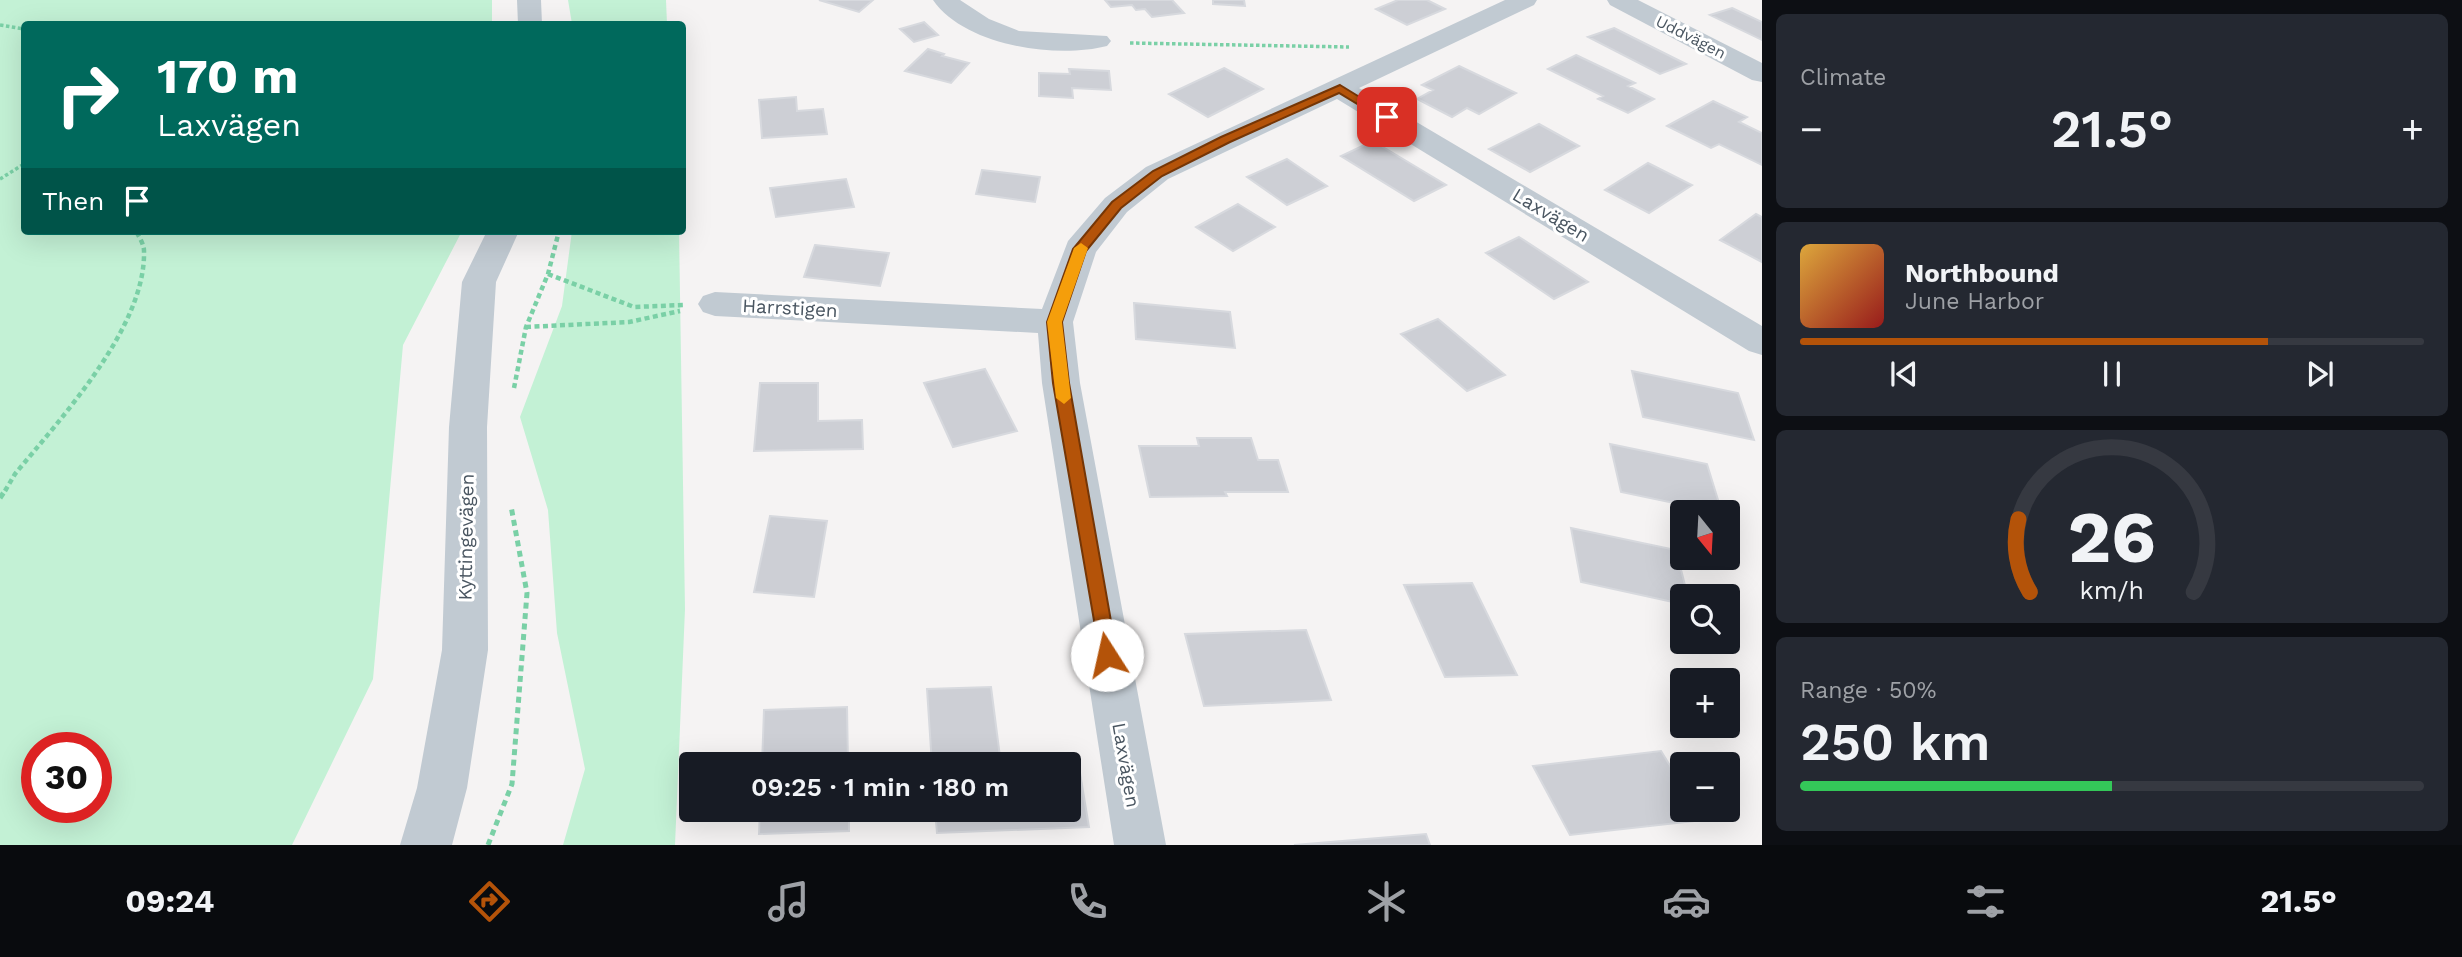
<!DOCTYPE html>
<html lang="en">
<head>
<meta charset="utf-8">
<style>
  body { margin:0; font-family:"Work Sans",sans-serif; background:#242831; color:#f1f3f6; height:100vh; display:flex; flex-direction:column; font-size:26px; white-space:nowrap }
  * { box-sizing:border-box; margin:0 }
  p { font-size:23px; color:#9ea1a6 }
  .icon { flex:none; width:38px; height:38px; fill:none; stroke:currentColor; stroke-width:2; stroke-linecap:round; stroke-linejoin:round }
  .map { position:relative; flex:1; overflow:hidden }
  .side { display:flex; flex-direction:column; gap:14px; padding:14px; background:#0d0f14; width:700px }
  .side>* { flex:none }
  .top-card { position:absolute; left:21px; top:21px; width:665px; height:214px; border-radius:7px; box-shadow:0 7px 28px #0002; background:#00695c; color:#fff; overflow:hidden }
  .needle { width:46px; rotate:162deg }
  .fabs { position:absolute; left:1670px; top:500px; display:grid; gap:14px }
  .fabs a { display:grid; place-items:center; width:70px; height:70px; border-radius:7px; background:#171b24; box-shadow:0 7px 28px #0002; font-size:35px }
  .speed { position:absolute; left:21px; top:732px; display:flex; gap:14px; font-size:35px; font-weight:700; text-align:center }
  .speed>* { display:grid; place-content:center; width:91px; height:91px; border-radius:50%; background:#171b24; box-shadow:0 7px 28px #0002; line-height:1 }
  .speed .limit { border:10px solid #d22; background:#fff; color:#111 }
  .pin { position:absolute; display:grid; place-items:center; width:60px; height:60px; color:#fff; margin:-30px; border-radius:14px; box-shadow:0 4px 10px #0006 }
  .me { position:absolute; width:77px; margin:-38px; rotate:350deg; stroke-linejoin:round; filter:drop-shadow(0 0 5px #0008) }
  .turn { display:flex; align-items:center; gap:24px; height:147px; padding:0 21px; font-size:32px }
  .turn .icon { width:91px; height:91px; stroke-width:2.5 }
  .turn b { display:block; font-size:49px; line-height:60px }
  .then { display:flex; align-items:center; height:66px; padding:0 21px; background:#0003; gap:14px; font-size:26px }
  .big { font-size:52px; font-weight:600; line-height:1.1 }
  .side .card { flex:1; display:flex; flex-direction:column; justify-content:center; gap:10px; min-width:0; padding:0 24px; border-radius:10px; background:#242831 }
  .side .dial { align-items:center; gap:0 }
  .dial svg { height:182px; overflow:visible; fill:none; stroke:#363941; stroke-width:7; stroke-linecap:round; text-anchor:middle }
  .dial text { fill:#f1f3f6; stroke:none }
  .song { display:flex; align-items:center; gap:21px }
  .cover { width:84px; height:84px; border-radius:10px; background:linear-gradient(135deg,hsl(40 70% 55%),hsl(0 70% 35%)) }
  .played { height:7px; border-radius:4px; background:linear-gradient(90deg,#b45309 75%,#363941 75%) }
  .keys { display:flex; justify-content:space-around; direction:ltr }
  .heat { display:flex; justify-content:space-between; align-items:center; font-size:38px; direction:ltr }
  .charge { height:10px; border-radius:5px; background:linear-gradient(90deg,#34c759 50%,#363941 0) }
  .trip { position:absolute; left:679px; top:752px; width:402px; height:70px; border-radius:7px; background:#171b24; box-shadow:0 7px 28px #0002; font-weight:600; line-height:70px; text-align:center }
  .tab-bar { display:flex; height:112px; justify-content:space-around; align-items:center; background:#090b0e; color:#9ea1a6 }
  .tab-bar .icon { width:49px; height:49px }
  .tab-bar .current { color:#b45309 }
  .tab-bar b { font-size:32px; color:#f1f3f6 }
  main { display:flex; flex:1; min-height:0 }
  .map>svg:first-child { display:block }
</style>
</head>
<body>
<main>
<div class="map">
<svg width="1762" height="845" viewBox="0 0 1762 845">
  <rect width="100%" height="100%" fill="#f5f3f3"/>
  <path fill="#c3f1d5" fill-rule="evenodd" d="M 0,0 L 492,0 L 492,23 L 488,24 L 24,24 L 24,231 L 462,231 L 403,345 L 373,679 L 292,845 L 0,845 ZM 37,747 L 96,747 L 96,807 L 37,807 Z
    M 568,0 L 666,0 L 667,24 L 572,24 Z
    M 572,231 L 679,231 L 685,609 L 675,845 L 563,845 L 585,769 L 557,633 L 548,510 L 520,417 L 562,306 Z"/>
  <path fill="#cdcfd5" stroke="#d7d9de" stroke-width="2" d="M 819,0 L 873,0 L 859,12 Z
    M 1105,0 L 1172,0 L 1184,13 L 1152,17 L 1145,9 L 1136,10 L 1132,5 L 1111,7 Z
    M 1213,0 L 1244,0 L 1245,6 L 1213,4 Z
    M 1398,0 L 1427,0 L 1445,9 L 1407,25 L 1376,9 Z
    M 1732,8 L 1762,22 L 1762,40 L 1710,15 Z
    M 924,22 L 938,35 L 914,42 L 900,29 Z
    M 1614,28 L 1686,64 L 1660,74 L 1588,37 Z
    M 928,49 L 944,54 L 942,56 L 969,63 L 951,83 L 905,71 Z
    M 1576,55 L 1635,83 L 1628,86 L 1654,99 L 1628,113 L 1598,99 L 1603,96 L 1548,69 Z
    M 1459,66 L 1516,93 L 1479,114 L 1467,108 L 1452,117 L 1417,99 L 1433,90 L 1422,85 Z
    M 1224,68 L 1263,89 L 1208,117 L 1169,94 Z
    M 1069,69 L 1109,71 L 1111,90 L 1072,88 L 1073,98 L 1039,96 L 1039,73 L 1070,74 Z
    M 796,97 L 797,111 L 823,109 L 827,134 L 762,138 L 759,100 Z
    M 1713,101 L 1747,117 L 1739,122 L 1762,133 L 1762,165 L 1719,144 L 1711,148 L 1667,126 Z
    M 1539,124 L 1579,146 L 1530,172 L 1489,149 Z
    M 1373,141 L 1446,185 L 1414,201 L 1341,156 Z
    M 1287,159 L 1327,186 L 1287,205 L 1247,177 Z
    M 1648,163 L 1692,185 L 1649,213 L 1605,190 Z
    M 982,170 L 1040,177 L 1035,202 L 976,194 Z
    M 846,179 L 854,207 L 776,217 L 770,188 Z
    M 1238,204 L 1275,227 L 1233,251 L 1196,227 Z
    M 1756,214 L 1762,217 L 1762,262 L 1720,240 Z
    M 1519,237 L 1588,282 L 1554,299 L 1486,253 Z
    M 815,245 L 889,253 L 880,286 L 804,277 Z
    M 1134,303 L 1230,312 L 1235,348 L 1136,339 Z
    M 1438,319 L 1505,375 L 1467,391 L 1401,334 Z
    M 985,369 L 1017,431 L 953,447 L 924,383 Z
    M 1632,371 L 1738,393 L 1754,440 L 1643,417 Z
    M 760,383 L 818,383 L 818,421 L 862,420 L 863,449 L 754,451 Z
    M 1197,438 L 1251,438 L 1258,460 L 1278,460 L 1288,492 L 1225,492 L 1227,496 L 1150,497 L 1139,446 L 1199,446 Z
    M 1610,444 L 1707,464 L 1722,513 L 1621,492 Z
    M 770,516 L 827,521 L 814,597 L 754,592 Z
    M 1571,528 L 1676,550 L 1688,597 L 1682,597 L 1682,604 L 1581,582 Z
    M 1472,583 L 1517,675 L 1445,677 L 1404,585 Z
    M 1306,630 L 1331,700 L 1204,706 L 1185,634 Z
    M 991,687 L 1000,757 L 1077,755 L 1089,827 L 937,833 L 935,810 L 1069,810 L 1069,765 L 932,765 L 927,689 Z
    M 847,707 L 848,765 L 762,765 L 764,710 Z
    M 1661,751 L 1682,785 L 1682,810 L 1698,810 L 1704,820 L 1570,835 L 1533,766 Z
    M 760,810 L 849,810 L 849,831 L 759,834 Z
    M 1426,834 L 1430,845 L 1294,845 Z"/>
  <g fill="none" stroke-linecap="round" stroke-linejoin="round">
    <path stroke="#7ad0a6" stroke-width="3.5" stroke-dasharray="3.5 2.5" stroke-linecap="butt" d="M 0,25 L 24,29
      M 1130,43 L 1349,47
      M 0,179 L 24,164"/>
    <path stroke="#7ad0a6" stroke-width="4.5" stroke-dasharray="5 3.5" stroke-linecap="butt" d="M 548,274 L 634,307 L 683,305
      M 526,327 L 629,322 L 680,311
      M 514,388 L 526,327 L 548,274 L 559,231
      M 5,491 L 15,474 C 61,418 146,327 144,251 C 144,244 139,237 136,231"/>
    <path stroke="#7ad0a6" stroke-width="5" stroke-dasharray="6 4.5" stroke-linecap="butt" d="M 0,498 L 6,489
      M 488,845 L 512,784 L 527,593 L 511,506"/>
    <path fill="#c1cad2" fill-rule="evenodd" d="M 517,0 L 541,0 L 542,24 L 518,24 Z
      M 933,0 L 960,0 L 989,19 L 1019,31 L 1107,36 L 1111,41 L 1107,46 C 1056,59 965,46 933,0 Z
      M 1505,0 L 1537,0 L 1534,5 L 1359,88 L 1762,326 L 1762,355 L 1749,351 L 1337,99 L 1168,179 L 1127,212 L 1096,252 L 1073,322 L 1080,383 L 1166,845 L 1114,845 L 1042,383 L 1038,333 L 715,316 L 703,312 L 698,304 L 703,296 L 715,292 L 1042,309 L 1068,241 L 1105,198 L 1146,167 Z
      M 1607,0 L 1638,0 L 1762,63 L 1762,82 L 1752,80 L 1610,5 Z
      M 487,231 L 519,231 L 496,282 L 487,427 L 488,650 L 467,788 L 452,845 L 400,845 L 417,788 L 442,650 L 449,427 L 462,282 Z"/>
  </g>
  <path fill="#b45309" stroke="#753606" stroke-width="2" d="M 1340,85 L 1392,117 L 1382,119 L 1339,93 L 1230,142 L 1162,176 L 1121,208 L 1086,251 L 1062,322 L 1069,383 L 1117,655 L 1114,661 L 1107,664 L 1101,661 L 1053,383 L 1047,322 L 1073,249 L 1112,202 L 1153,171 L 1221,137 Z"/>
  <path fill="#f59e0b" d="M 1081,243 L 1088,248 L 1062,322 L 1071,398 L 1064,404 L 1056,398 L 1047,322 L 1074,248 Z"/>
  <g text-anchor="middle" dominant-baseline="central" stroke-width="6" stroke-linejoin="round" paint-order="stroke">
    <g font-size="16" fill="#4a5661" stroke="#fff">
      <text transform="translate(1691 37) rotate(27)">Uddvägen</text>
    </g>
    <g font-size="19" fill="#4a5661" stroke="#fff">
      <text transform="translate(1551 215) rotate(31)">Laxvägen</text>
      <text transform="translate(790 308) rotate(3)">Harrstigen</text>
      <text transform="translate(466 537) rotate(-89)">Kyttingevägen</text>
      <text transform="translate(1126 765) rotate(80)">Laxvägen</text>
    </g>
  </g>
</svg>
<div class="fabs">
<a><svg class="needle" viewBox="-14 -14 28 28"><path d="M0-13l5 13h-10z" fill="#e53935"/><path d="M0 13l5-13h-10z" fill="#9ea1a6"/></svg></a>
<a><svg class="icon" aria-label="search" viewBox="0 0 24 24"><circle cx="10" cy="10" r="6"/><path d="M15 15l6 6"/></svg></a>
<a>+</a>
<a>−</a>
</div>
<div class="speed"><div class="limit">30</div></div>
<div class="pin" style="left:1387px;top:117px;background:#d93025"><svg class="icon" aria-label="arrive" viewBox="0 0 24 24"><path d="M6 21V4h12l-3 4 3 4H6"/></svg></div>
<svg class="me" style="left:1107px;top:655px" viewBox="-20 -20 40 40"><circle r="19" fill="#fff"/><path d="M0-13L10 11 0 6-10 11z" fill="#b45309"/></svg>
<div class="trip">09:25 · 1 min · 180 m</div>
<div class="top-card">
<div class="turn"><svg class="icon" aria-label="right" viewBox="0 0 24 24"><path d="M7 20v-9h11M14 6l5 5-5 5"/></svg><div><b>170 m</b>Laxvägen</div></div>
<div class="then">Then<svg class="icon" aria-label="arrive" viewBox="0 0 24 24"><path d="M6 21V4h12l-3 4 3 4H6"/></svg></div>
</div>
</div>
<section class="side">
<div class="card"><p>Climate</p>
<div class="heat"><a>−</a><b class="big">21.5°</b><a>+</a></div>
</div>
<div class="card">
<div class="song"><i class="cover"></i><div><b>Northbound</b><p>June Harbor</p></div></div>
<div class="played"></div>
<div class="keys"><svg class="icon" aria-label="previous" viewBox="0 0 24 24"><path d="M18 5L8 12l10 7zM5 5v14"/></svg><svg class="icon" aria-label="pause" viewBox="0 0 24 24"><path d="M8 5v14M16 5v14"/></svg><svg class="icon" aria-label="next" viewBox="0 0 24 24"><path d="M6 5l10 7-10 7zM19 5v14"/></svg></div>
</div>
<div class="card dial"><svg viewBox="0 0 100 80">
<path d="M14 69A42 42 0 1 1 86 69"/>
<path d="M14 69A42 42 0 0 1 9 37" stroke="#b45309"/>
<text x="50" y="56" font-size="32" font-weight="700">26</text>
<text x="50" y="72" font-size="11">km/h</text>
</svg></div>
<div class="card"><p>Range · 50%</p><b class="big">250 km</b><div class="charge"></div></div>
</section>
</main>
<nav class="tab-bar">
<b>09:24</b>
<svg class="icon current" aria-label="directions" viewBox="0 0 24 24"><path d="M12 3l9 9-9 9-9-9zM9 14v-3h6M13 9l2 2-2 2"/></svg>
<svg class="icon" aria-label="music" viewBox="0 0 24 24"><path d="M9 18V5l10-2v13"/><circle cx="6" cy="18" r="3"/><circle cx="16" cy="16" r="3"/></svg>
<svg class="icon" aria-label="phone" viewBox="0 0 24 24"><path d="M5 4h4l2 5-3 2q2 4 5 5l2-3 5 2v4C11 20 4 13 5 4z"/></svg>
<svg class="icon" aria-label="climate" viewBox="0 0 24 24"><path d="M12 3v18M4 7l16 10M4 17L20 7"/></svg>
<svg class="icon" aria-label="car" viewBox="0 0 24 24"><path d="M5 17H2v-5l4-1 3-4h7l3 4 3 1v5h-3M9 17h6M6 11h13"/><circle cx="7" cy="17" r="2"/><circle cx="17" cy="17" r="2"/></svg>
<svg class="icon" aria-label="filters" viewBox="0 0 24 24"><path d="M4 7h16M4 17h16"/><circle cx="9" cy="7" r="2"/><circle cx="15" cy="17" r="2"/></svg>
<b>21.5°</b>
</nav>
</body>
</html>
